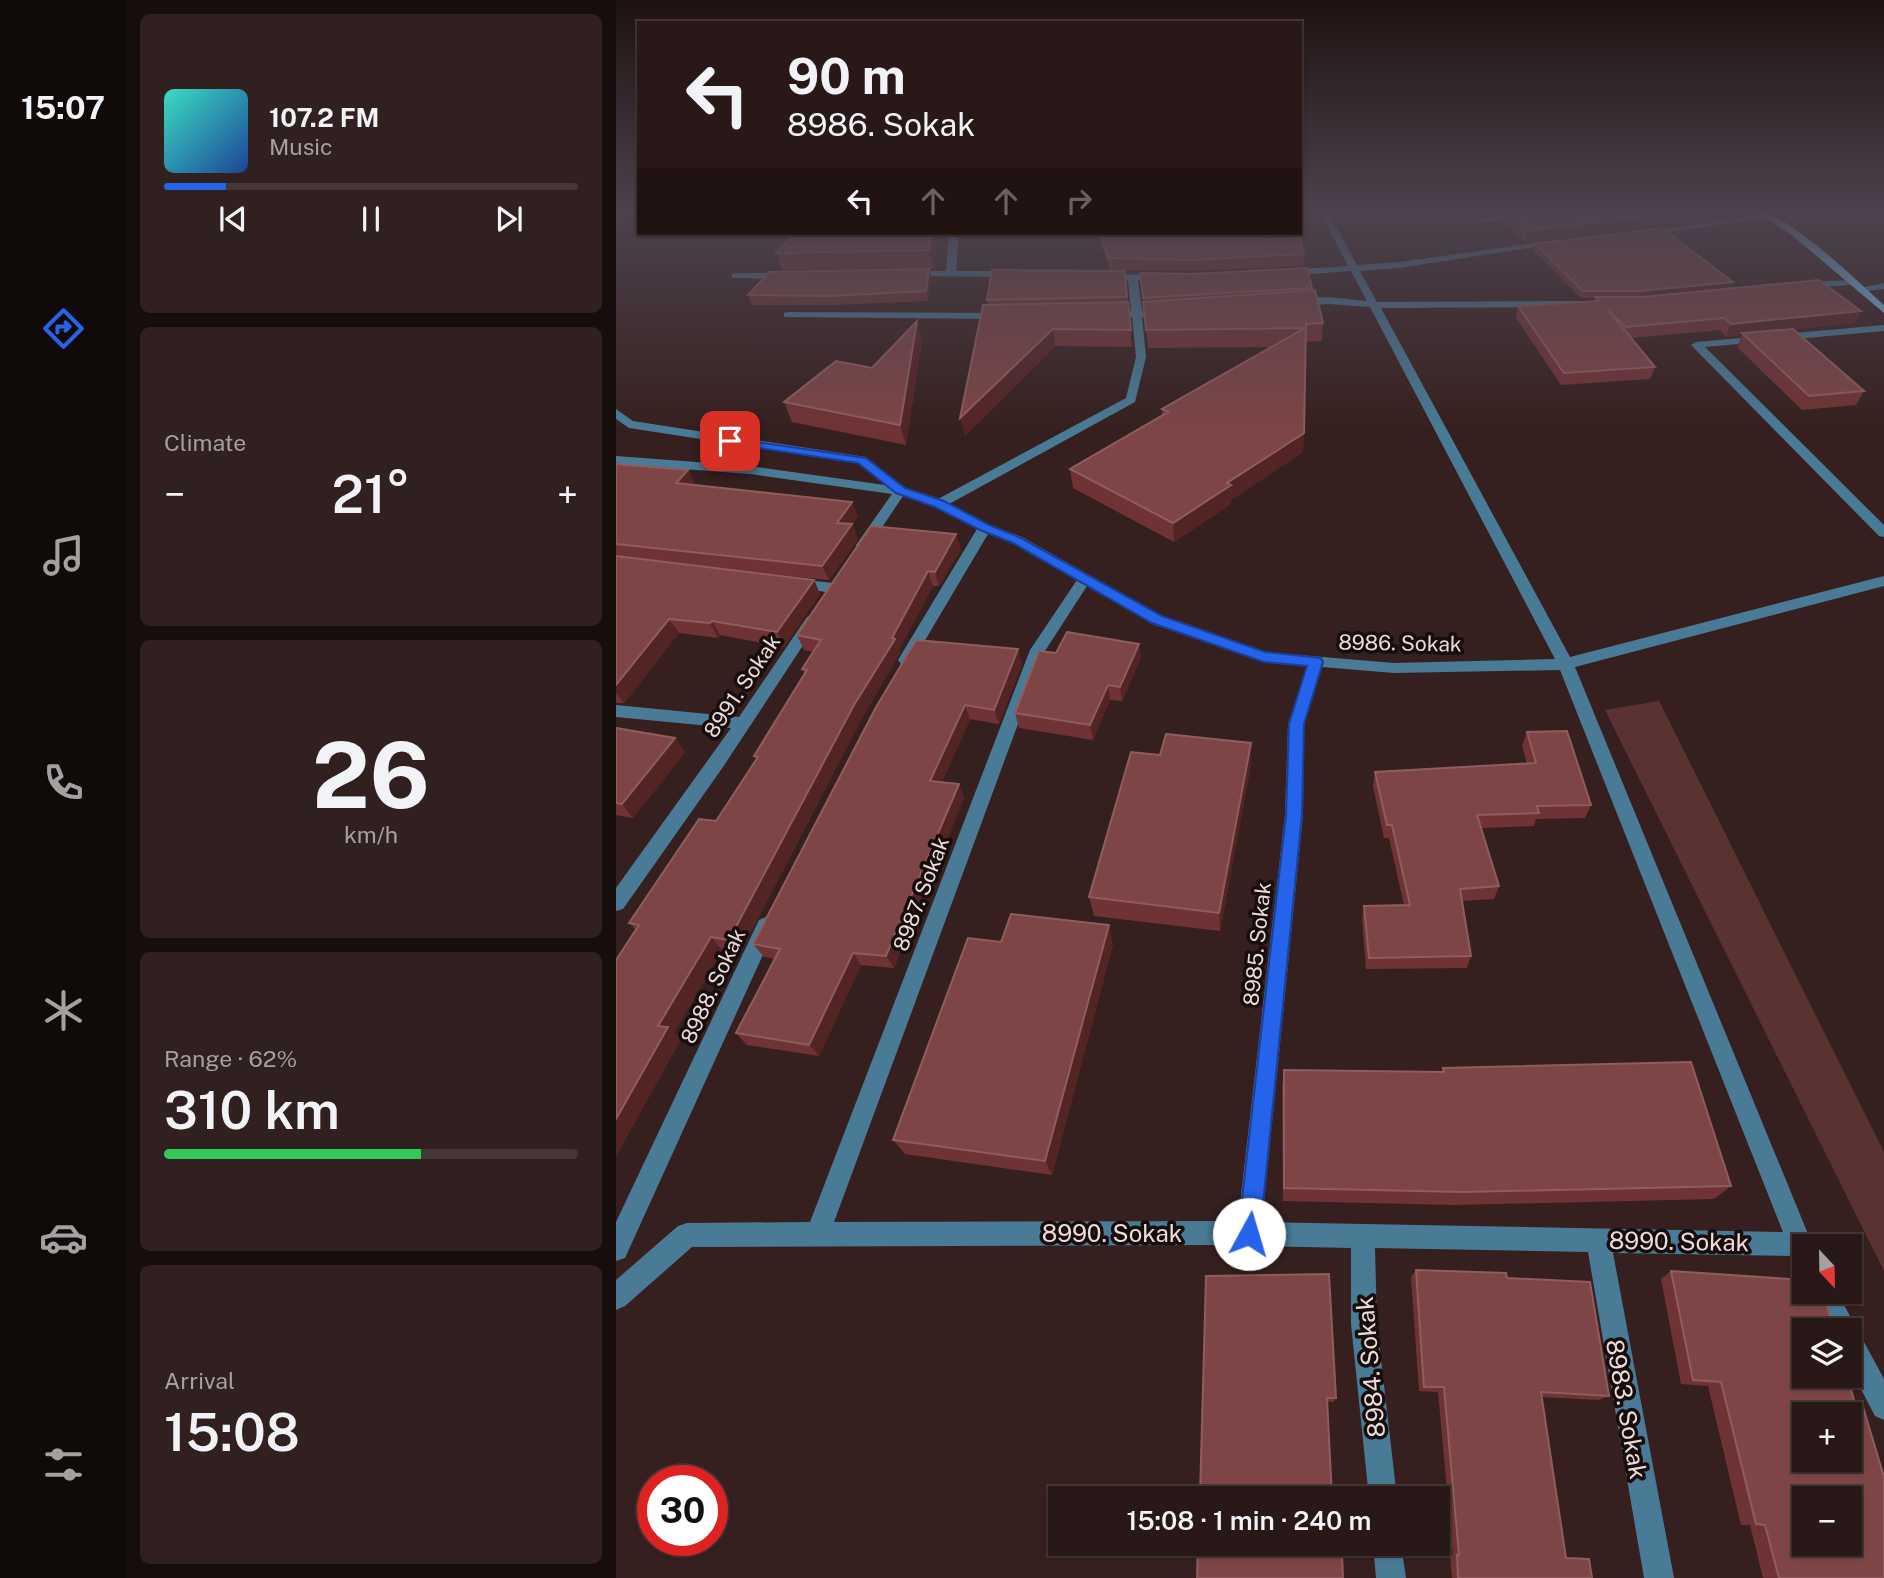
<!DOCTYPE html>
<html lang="en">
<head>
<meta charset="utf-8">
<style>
  body { margin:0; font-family:"Public Sans",sans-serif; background:#302120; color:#f1f3f6; height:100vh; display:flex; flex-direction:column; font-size:26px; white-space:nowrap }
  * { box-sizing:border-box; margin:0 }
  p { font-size:23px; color:#a5a0a1 }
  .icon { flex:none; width:38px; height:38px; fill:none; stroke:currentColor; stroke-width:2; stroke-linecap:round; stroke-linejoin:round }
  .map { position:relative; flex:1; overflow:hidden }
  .sheet { display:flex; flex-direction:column; gap:14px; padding:14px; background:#160d0d; width:490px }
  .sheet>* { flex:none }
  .guide { position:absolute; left:21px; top:21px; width:665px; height:214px; border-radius:0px; box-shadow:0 2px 5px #0004,0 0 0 2px #443736; background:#281817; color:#f1f3f6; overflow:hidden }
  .needle { width:46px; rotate:158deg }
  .tools { position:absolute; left:1176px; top:1234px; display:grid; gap:14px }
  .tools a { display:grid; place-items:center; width:70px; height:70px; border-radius:0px; background:#281817; box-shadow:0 2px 5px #0004,0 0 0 2px #443736; font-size:35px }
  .speed { position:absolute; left:21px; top:1465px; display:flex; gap:14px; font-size:35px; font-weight:700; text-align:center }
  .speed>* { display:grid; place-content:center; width:91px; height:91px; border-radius:50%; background:#281817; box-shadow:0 2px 5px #0004,0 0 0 2px #443736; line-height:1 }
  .speed .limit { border:10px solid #d22; background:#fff; color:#111 }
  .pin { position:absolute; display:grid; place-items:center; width:60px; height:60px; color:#fff; margin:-30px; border-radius:14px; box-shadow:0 4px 10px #0006 }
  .me { position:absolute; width:77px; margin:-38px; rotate:6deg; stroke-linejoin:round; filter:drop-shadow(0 0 5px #0008) }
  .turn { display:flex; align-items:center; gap:24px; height:147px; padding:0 35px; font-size:32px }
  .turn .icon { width:91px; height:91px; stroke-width:2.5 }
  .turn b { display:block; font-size:49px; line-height:60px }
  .lanes { display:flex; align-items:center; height:66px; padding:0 35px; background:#0003; justify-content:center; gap:35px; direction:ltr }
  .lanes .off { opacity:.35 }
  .big { font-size:52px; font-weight:600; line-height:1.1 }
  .sheet .widget { flex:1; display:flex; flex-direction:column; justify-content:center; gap:10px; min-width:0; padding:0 24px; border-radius:10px; background:#302120 }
  .sheet .dial { align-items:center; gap:0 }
  .dial b { font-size:91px; line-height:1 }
  .song { display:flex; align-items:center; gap:21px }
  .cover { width:84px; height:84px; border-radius:10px; background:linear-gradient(135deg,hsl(170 70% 55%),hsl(220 70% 35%)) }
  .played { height:7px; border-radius:4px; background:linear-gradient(90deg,#2563eb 15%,#443736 15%) }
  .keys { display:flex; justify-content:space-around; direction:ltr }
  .heat { display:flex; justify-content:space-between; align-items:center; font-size:38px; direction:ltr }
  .charge { height:10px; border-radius:5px; background:linear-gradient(90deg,#34c759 62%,#443736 0) }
  .trip { position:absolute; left:432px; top:1486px; width:402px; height:70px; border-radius:0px; background:#281817; box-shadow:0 2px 5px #0004,0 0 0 2px #443736; font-weight:600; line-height:70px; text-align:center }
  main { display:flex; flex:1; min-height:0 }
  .tab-bar { display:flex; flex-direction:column; width:126px; justify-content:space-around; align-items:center; background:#100a09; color:#a5a0a1 }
  .tab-bar .icon { width:49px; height:49px }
  .tab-bar .active { color:#2563eb }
  .tab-bar b { font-size:32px; color:#f1f3f6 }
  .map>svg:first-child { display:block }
</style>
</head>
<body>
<main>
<nav class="tab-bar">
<b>15:07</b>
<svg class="icon active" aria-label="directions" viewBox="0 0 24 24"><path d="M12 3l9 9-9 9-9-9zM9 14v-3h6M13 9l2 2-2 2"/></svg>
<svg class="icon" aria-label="music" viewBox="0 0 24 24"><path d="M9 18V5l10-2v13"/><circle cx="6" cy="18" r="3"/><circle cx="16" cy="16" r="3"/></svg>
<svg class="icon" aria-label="phone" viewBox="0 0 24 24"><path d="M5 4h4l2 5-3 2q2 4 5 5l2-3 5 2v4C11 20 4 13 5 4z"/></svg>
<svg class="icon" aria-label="climate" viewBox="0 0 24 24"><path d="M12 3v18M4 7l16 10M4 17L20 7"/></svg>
<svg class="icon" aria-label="car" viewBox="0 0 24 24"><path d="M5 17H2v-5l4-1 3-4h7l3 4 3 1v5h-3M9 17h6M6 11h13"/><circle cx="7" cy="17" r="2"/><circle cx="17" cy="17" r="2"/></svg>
<svg class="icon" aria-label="filters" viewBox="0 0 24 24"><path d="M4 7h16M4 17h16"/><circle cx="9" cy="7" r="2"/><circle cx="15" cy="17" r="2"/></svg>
</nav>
<section class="sheet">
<div class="widget">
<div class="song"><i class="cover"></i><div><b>107.2 FM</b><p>Music</p></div></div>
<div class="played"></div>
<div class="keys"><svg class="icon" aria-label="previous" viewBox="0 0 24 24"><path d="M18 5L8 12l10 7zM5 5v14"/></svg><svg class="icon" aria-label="pause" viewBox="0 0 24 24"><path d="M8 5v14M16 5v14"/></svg><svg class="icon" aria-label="next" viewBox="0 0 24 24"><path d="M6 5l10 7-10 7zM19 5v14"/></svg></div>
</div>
<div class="widget"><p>Climate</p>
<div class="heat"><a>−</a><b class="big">21°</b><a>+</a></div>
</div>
<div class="widget dial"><b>26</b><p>km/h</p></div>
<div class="widget"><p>Range · 62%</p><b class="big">310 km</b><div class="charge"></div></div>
<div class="widget"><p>Arrival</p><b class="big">15:08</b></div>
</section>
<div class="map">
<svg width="1268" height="1578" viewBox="0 0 1268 1578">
  <rect width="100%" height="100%" fill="#36201f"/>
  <path fill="#5a3231" d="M 1043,701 L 1268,1152 L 1268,1271 L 989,710 Z"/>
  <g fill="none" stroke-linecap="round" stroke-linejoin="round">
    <path fill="#497b96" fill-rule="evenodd" d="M 703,210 L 711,210 L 741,265 L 783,262 L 940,240 L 945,243 L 783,268 L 744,271 L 761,302 L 967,301 L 972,304 L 967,307 L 765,308 L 954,657 L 1268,576 L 1268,586 L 959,667 L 1197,1246 L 1188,1246 L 1187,1263 L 1177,1256 L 997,1253 L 1058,1578 L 1028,1578 L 972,1252 L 759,1248 L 761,1324 L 781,1498 L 753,1498 L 735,1324 L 735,1248 L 592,1245 L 76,1247 L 9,1306 L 0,1310 L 0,1280 L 62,1226 L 71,1223 L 194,1222 L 414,650 L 461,580 L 396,543 L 372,534 L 295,664 L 285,664 L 282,660 L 361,529 L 318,507 L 287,496 L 252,548 L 242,548 L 240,545 L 276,494 L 134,474 L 0,464 L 0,456 L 134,466 L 269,485 L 242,463 L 13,428 L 0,419 L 0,409 L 17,421 L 250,457 L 289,488 L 322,499 L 510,398 L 520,357 L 516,317 L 491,318 L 486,315 L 491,312 L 515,311 L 512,280 L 487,280 L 482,277 L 487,274 L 549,275 L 549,279 L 546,280 L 522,280 L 526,311 L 551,310 L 556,313 L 551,316 L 526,317 L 530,357 L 519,402 L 333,504 L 374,525 L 406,537 L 546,616 L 649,652 L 778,663 L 939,659 L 754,307 L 712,304 L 680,307 L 675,304 C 694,292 729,299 751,301 L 735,271 L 669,276 L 664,273 L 669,270 L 732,266 ZM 471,586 L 536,624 L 648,662 L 691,666 L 672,724 L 669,815 L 622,1221 L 218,1222 L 429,651 ZM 706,667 L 778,673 L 944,670 L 1167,1232 L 646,1222 L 687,815 L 688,724 Z
      M 913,210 L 933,210 L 861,224 L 857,221 Z
      M 1181,210 L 1204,210 L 1027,236 L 1022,233 Z
      M 333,233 L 343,233 L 340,271 L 399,271 L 404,274 L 399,277 L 288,276 L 286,274 L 291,271 L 330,271 Z
      M 119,273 L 172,273 L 177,276 L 172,279 L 116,278 L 116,274 Z
      M 1238,280 L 1238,284 L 1235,285 L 1186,288 L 1181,285 L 1186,282 Z
      M 1268,283 L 1268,289 L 1244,292 L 1239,289 Z
      M 172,312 L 386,313 L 391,316 L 386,319 L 168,317 L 168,313 Z
      M 1268,325 L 1268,331 L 1089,347 L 1268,525 L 1268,537 L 1263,536 L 1075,345 L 1080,342 Z
      M 179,579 L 217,583 L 224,588 L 217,593 L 174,587 L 172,584 Z
      M 196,616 L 203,621 L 107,767 L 7,909 L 0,911 L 0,888 L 115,728 L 0,717 L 0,705 L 123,717 L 191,617 Z
      M 150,917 L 157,920 L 160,926 L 9,1258 L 0,1261 L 0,1222 L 143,920 Z
      M 1195,1292 L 1221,1292 L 1268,1379 L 1268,1420 L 1259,1416 L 1234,1368 L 1234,1330 L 1214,1330 Z
      M 757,1544 L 785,1544 L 790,1578 L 760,1578 Z"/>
    <path fill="#7acdfb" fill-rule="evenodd" d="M 1138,210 C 1169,210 1242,282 1268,305 L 1268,313 L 1177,236 Z"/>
  </g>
  <path fill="#703335" d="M 892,212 L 1033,226 L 909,242 L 890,223 Z
    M 201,233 L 322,233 L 318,268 L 166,270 L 160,253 Z
    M 481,233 L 647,233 L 649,239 L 688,254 L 688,266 L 576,271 L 494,270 Z
    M 919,244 L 1117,282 L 1115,288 L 1245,311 L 1239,323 L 1178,329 L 1248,391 L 1240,405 L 1186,410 L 1121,347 L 1126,335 L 1110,337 L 1104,330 L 1016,338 L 1039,367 L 1034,379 L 945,385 L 900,318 L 902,306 L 978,301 L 979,298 L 965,298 L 918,251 Z
    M 509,271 L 516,347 L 439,346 L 349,436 L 372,305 L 371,300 Z
    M 524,273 L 696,288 L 696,290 L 707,323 L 706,341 L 689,342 L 687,452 L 615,500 L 615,504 L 558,542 L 457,488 L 454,469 L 546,416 L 546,409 L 657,347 L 532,348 Z
    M 316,279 L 312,301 L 218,305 L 136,305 L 132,295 Z
    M 301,321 L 306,340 L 290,445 L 176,422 L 168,402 L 256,368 Z
    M 0,464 L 72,470 L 79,484 L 79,485 L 242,516 L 236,524 L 242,539 L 213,580 L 96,568 L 198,580 L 204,594 L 168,647 L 104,635 L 102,638 L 63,633 L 8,703 L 0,703 Z
    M 345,549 L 323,586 L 317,586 L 283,650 L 284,653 L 245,720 L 124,953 L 106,950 L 58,1033 L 65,1039 L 0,1156 L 20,930 L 13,923 L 100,821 L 140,759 L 138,756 L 188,673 L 186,669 L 197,652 L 188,650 L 181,635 Z
    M 525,658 L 506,701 L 494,700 L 477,740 L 403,728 L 399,713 Z
    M 406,664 L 383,724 L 354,719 L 326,782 L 343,784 L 348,798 L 278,968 L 245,965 L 203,1056 L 131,1045 L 120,1033 L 159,959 L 148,957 L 137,944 L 259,709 Z
    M 0,728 L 59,738 L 69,752 L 17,818 L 0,815 Z
    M 911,732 L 975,805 L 969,818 L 920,819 L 918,826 L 865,828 L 883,886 L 878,899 L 846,901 L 855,956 L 851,968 L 750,969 L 746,918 L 748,906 L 788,905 L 773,838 L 768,838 L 757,786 L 759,772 L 911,764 L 906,746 Z
    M 635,764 L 604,931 L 478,916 L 473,897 Z
    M 385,942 L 497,944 L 436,1175 L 289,1154 L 277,1140 Z
    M 827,1068 L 1115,1186 L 1098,1199 L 839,1205 L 667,1201 L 666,1086 L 668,1070 L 826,1072 Z
    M 800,1270 L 891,1278 L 993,1396 L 983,1400 L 926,1397 L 950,1558 L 976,1578 L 836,1578 L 834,1555 L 837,1555 L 822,1392 L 803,1391 L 795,1277 Z
    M 1055,1271 L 1268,1578 L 1147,1578 L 1134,1525 L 1125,1525 L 1092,1386 L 1065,1384 L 1045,1279 Z
    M 590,1276 L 720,1398 L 717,1402 L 711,1402 Z"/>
  <path fill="#532424" d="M 884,210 L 900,210 L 883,213 Z
    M 1037,215 L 1033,226 L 909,242 L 911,231 Z
    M 316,233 L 322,233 L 318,268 L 313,250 Z
    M 313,269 L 316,279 L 312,301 L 310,291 Z
    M 1117,282 L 1115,288 L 1022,297 L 1024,291 Z
    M 1245,311 L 1239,323 L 1128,335 L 1126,333 L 1126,335 L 1110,337 L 1115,324 Z
    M 301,321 L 306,340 L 290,445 L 284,425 Z
    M 437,329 L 439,346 L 349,436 L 344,418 Z
    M 688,433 L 687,452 L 615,500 L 615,504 L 558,542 L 557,523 L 611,483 Z
    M 72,470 L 79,484 L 68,497 L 60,483 Z
    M 236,502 L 242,516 L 227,537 L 221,523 Z
    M 236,524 L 242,539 L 213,580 L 206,566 Z
    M 340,534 L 345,549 L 323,586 L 319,572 Z
    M 312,571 L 317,586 L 283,650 L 284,653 L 245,720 L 124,953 L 113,940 L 238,705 Z
    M 198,580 L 204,594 L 168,647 L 161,632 Z
    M 53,619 L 63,633 L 8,703 L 0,693 L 0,685 Z
    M 96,621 L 104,635 L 102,638 L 94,623 Z
    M 523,644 L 525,658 L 506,701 L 504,687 Z
    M 402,649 L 406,664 L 383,724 L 378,710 Z
    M 492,685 L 494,700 L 477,740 L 474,725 Z
    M 349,705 L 354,719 L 320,795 L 314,781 Z
    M 59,738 L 69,752 L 17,818 L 6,804 Z
    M 635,743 L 635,764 L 604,931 L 603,913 Z
    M 343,784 L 348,798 L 278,968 L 270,956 Z
    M 493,925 L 497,944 L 436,1175 L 429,1161 Z
    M 95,937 L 106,950 L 58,1033 L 65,1039 L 0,1156 L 0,1119 L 42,1026 Z
    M 237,953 L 245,965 L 203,1056 L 193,1045 Z"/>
  <path fill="#7d4546" stroke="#8f5d5e" stroke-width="2" fill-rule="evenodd" d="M 901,210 L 1030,210 L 1037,215 L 911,231 L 892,212 Z
    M 1046,228 L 1117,282 L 1024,291 L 967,291 L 919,244 Z
    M 201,233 L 316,233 L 313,250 L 160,253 L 177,235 Z
    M 484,233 L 647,233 L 649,239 L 684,238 L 688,254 L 575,260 L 492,258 Z
    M 691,268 L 696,288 L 527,298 L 524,273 L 576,274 Z
    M 313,269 L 310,291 L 215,296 L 132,295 L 153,272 Z
    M 376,270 L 509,271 L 511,297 L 371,300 Z
    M 1203,280 L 1245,311 L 1115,324 L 1108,318 L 1010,327 L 992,310 L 1039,367 L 948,373 L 902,306 L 983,301 L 979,297 L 1026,297 Z
    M 699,290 L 707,323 L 690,324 L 688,433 L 611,483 L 615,485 L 557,523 L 454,469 L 552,412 L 546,409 L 689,328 L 530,330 L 527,302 Z
    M 512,302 L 515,330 L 437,329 L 344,418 L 367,305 Z
    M 301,321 L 284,425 L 168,402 L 220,361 L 256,368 Z
    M 1177,329 L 1248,391 L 1193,396 L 1126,333 Z
    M 0,464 L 72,470 L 60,483 L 236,502 L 221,523 L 236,524 L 206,566 L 0,544 Z
    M 255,526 L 340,534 L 319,572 L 312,571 L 276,638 L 279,639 L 238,705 L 113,940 L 95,937 L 42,1026 L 52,1027 L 0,1119 L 0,960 L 23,925 L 13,923 L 83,819 L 100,821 L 142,757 L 138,756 L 191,670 L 186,669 L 205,640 L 181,635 Z
    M 0,556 L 198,580 L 161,632 L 96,621 L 94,623 L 53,619 L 0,685 Z
    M 451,632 L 523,644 L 504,687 L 492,685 L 474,725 L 399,713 L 423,651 L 440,653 Z
    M 300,640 L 402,649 L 378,710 L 349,705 L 314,781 L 343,784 L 270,956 L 237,953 L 193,1045 L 120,1033 L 164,949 L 137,944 L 259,709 Z
    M 0,728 L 59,738 L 6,804 L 0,803 Z
    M 951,731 L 975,805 L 921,806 L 923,813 L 861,815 L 883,886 L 844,889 L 855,956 L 753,958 L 748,906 L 794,905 L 776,825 L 771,825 L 759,772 L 920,763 L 911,732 Z
    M 550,734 L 635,743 L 603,913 L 473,897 L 515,752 L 544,755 Z
    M 395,914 L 493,925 L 429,1161 L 277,1140 L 352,938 L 385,942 Z
    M 1075,1062 L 1115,1186 L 847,1192 L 668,1188 L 668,1070 L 828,1072 L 827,1068 Z
    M 800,1270 L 890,1273 L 891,1278 L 974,1282 L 993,1396 L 925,1392 L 950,1558 L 973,1559 L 976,1578 L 842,1578 L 841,1555 L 843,1555 L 828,1387 L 808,1387 Z
    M 1055,1271 L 1188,1280 L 1188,1292 L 1207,1292 L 1218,1330 L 1188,1330 L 1188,1376 L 1231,1376 L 1240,1407 L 1247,1407 L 1268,1477 L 1268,1578 L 1163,1578 L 1149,1525 L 1140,1524 L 1105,1382 L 1077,1380 ZM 1188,1414 L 1234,1414 L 1234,1460 L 1188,1460 ZM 1188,1498 L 1234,1498 L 1234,1544 L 1188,1544 Z
    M 713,1274 L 720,1398 L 711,1398 L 716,1498 L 584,1498 L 590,1276 Z
    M 582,1544 L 719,1544 L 719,1555 L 726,1555 L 727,1578 L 581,1578 Z"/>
  <linearGradient id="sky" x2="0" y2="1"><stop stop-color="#1e1211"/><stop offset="0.49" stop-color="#4c424d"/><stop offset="1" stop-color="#4c424d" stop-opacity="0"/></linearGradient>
  <rect width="1268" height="431" fill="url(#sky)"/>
  <path fill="#2563eb" stroke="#184099" stroke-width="2" d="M 114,438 L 250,458 L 289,488 L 328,501 L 373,525 L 405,538 L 546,616 L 649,652 L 705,658 L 707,662 L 688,724 L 686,815 L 644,1234 L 641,1242 L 633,1245 L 625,1242 L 622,1234 L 670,815 L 673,724 L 691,666 L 648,662 L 536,623 L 397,543 L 364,530 L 319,507 L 280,493 L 242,463 L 110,443 L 110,439 Z"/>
  <g text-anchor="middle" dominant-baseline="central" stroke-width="7" stroke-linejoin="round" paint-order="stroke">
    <g font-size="21" fill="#ebdcdb" stroke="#170d0c">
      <text transform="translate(784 643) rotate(1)">8986. Sokak</text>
      <text transform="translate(126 686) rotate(-56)">8991. Sokak</text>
      <text transform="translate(305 894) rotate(-69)">8987. Sokak</text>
      <text transform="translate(641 944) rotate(-84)">8985. Sokak</text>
      <text transform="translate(97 986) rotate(-65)">8988. Sokak</text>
    </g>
    <g font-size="24" fill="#ebdcdb" stroke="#170d0c">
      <text x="496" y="1233">8990. Sokak</text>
      <text transform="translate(1063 1241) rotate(1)">8990. Sokak</text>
      <text transform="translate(754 1367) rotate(-95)">8984. Sokak</text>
      <text transform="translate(1011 1409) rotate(80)">8983. Sokak</text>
    </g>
  </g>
</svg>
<div class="tools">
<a><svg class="needle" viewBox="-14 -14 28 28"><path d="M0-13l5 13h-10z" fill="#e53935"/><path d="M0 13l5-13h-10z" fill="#a5a0a1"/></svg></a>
<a><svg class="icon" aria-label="layers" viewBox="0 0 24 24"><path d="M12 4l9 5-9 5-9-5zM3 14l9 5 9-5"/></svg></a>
<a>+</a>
<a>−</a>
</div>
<div class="speed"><div class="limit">30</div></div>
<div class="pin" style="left:114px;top:441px;background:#d93025"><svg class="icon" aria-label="arrive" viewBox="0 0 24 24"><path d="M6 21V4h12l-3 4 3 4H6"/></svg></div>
<svg class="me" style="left:633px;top:1234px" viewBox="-20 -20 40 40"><circle r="19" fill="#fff"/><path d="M0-13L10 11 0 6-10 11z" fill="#2563eb"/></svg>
<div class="trip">15:08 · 1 min · 240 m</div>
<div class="guide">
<div class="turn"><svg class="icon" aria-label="left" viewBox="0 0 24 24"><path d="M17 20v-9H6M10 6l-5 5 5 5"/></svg><div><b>90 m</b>8986. Sokak</div></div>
<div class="lanes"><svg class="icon" aria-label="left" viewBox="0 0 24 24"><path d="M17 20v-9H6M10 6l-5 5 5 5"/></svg><svg class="icon off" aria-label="ahead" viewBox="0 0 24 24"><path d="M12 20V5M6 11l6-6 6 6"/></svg><svg class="icon off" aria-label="ahead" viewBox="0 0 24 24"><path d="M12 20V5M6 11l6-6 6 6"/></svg><svg class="icon off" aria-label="right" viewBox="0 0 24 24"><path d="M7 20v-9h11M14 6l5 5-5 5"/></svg></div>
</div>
</div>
</main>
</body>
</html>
